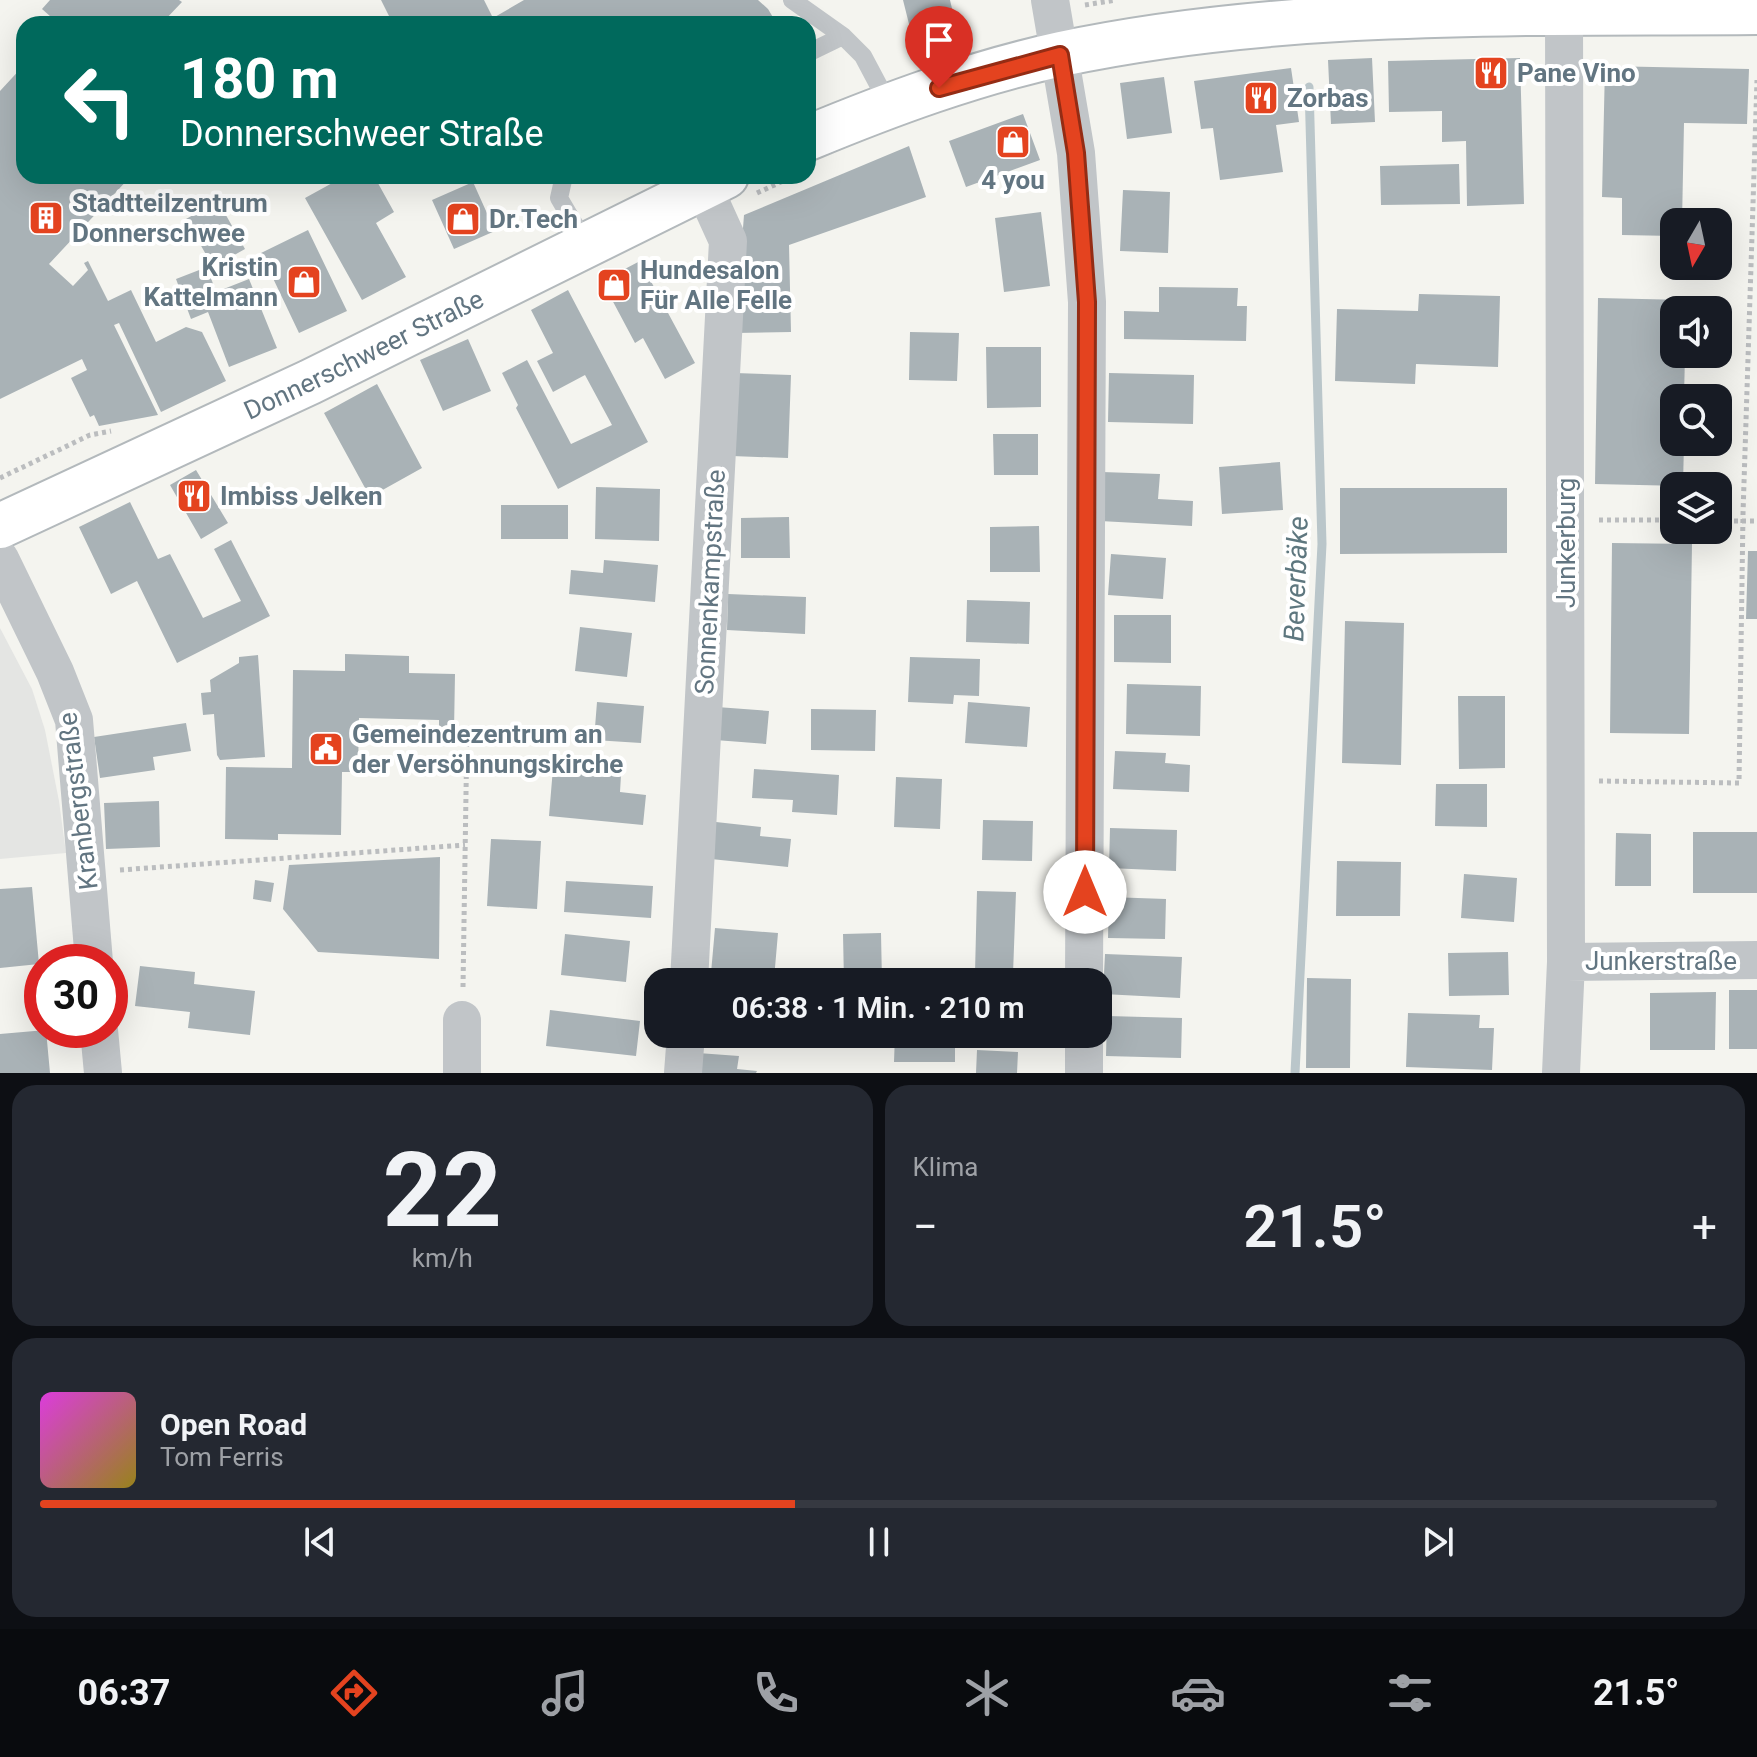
<!DOCTYPE html>
<html lang="de">
<head>
<meta charset="utf-8">
<style>
  body { margin:0; font-family:Roboto,sans-serif; background:#242831; color:#f1f3f6; height:100vh; display:flex; flex-direction:column; font-size:30px; white-space:nowrap }
  * { box-sizing:border-box; margin:0 }
  p { font-size:26px; color:#9ea1a6 }
  .icon { flex:none; width:44px; height:44px; fill:none; stroke:currentColor; stroke-width:2; stroke-linecap:round; stroke-linejoin:round }
  .map { position:relative; height:1073px; overflow:hidden }
  .drawer { display:flex; flex-direction:column; gap:12px; padding:12px; background:#0d0f14; flex:1 }
  .drawer>* { flex:none }
  .top-card { position:absolute; left:16px; top:16px; width:800px; height:168px; border-radius:24px; box-shadow:0 8px 32px #0002; background:#00695c; color:#fff; overflow:hidden }
  .needle { width:52px; rotate:189deg }
  .buttons { position:absolute; left:1660px; top:208px; display:grid; gap:16px }
  .buttons a { display:grid; place-items:center; width:72px; height:72px; border-radius:16px; background:#171b24; box-shadow:0 8px 32px #0002; font-size:40px }
  .speed { position:absolute; left:24px; top:944px; display:flex; gap:16px; font-size:40px; font-weight:700; text-align:center }
  .speed>* { display:grid; place-content:center; width:104px; height:104px; border-radius:50%; background:#171b24; box-shadow:0 8px 32px #0002; line-height:1 }
  .speed .limit { border:12px solid #d22; background:#fff; color:#111 }
  .pin { position:absolute; display:grid; place-items:center; width:68px; height:68px; color:#fff; margin:-82px -34px; border-radius:50% 50% 50% 0; rotate:-45deg; box-shadow:0 0 8px #0007 }
  .pin .icon { rotate:45deg }
  .me { position:absolute; width:88px; margin:-44px; rotate:0deg; stroke-linejoin:round; filter:drop-shadow(0 0 6px #0008) }
  .turn { display:flex; align-items:center; gap:28px; height:168px; padding:0 32px; font-size:36px }
  .turn .icon { width:104px; height:104px; stroke-width:2.5 }
  .turn b { display:block; font-size:56px; line-height:68px }
  .big { font-size:60px; font-weight:600; line-height:1.1 }
  .drawer .card { flex:1; display:flex; flex-direction:column; justify-content:center; gap:12px; min-width:0; padding:0 28px; border-radius:24px; background:#242831 }
  .drawer .dial { align-items:center; gap:0 }
  .dial b { font-size:104px; line-height:1 }
  .song { display:flex; align-items:center; gap:24px }
  .cover { width:96px; height:96px; border-radius:12px; background:linear-gradient(135deg,hsl(300 70% 55%),hsl(50 70% 35%)) }
  .played { height:8px; border-radius:4px; background:linear-gradient(90deg,#e4431f 45%,#363941 45%) }
  .keys { display:flex; justify-content:space-around; direction:ltr }
  .heat { display:flex; justify-content:space-between; align-items:center; font-size:44px; direction:ltr }
  .drawer .tiles { flex:1; display:grid; gap:12px; grid-template-columns:1fr 1fr }
  .card:last-child { grid-column:span 2 }
  .trip { position:absolute; left:644px; top:968px; width:468px; height:80px; border-radius:24px; background:#171b24; box-shadow:0 8px 32px #0002; font-weight:600; line-height:80px; text-align:center }
  .tab-bar { display:flex; height:128px; justify-content:space-around; align-items:center; background:#090b0e; color:#9ea1a6 }
  .tab-bar .icon { width:56px; height:56px }
  .tab-bar .on { color:#e4431f }
  .tab-bar b { font-size:36px; color:#f1f3f6 }
  .map>svg:first-child { display:block }
</style>
</head>
<body>
<div class="map">
<svg width="1757" height="1073" viewBox="0 0 1757 1073">
  <rect width="100%" height="100%" fill="#f4f4ef"/>
  <path fill="#e4e5e3" d="M 0,628 L 32,689 L 45,730 L 59,801 L 66,853 L 0,859 Z"/>
  <g fill="none" stroke-linecap="round" stroke-linejoin="round">
    <path stroke="#bac6ca" stroke-width="9" d="M 1295,1073 L 1322,544 L 1309,87"/>
  </g>
  <path fill="#a9b2b6" d="M 50,0 L 179,0 L 182,2 L 163,22 L 165,24 L 59,24 L 42,9 Z
    M 381,0 L 484,0 L 493,18 L 524,0 L 758,0 L 768,9 L 777,24 L 414,24 L 412,19 L 402,24 L 393,24 Z
    M 903,0 L 950,0 L 954,17 L 910,28 Z
    M 1372,58 L 1375,122 L 1331,124 L 1328,60 Z
    M 1520,58 L 1524,204 L 1467,206 L 1466,141 L 1442,142 L 1442,111 L 1389,112 L 1388,61 Z
    M 24,65 L 24,176 L 131,176 L 49,264 L 73,286 L 88,270 L 84,263 L 88,261 L 108,301 L 131,290 L 156,342 L 186,327 L 202,332 L 226,381 L 161,412 L 119,323 L 114,325 L 158,415 L 99,426 L 94,415 L 90,417 L 71,378 L 87,370 L 82,359 L 0,399 L 0,91 Z
    M 1605,66 L 1749,69 L 1747,124 L 1684,123 L 1682,222 L 1674,222 L 1674,236 L 1622,235 L 1622,198 L 1602,197 Z
    M 1291,68 L 1299,122 L 1276,125 L 1283,172 L 1220,180 L 1213,128 L 1201,129 L 1194,81 Z
    M 1164,77 L 1172,133 L 1127,139 L 1120,83 Z
    M 1023,114 L 1040,160 L 966,187 L 949,141 Z
    M 909,146 L 926,197 L 789,245 L 791,332 L 735,333 L 744,215 Z
    M 1459,164 L 1460,204 L 1381,205 L 1380,166 Z
    M 345,176 L 374,176 L 394,212 L 376,223 L 406,277 L 362,300 L 305,198 Z
    M 473,182 L 495,231 L 454,249 L 432,200 Z
    M 1123,190 L 1170,192 L 1168,253 L 1120,251 Z
    M 218,201 L 245,249 L 213,267 L 186,219 Z
    M 1041,212 L 1050,286 L 1004,292 L 995,218 Z
    M 308,230 L 347,311 L 299,333 L 261,253 Z
    M 640,261 L 695,363 L 665,379 L 643,338 L 635,343 L 602,281 Z
    M 207,267 L 216,292 L 249,279 L 277,348 L 229,367 L 208,312 L 191,319 L 176,279 Z
    M 1159,287 L 1238,288 L 1237,306 L 1247,306 L 1246,341 L 1124,339 L 1124,311 L 1159,312 Z
    M 568,290 L 648,442 L 558,489 L 516,408 L 518,405 L 502,373 L 527,360 L 571,444 L 612,425 L 585,375 L 553,392 L 537,361 L 553,353 L 531,310 Z
    M 1419,294 L 1500,296 L 1498,367 L 1416,364 L 1415,384 L 1335,381 L 1337,309 L 1418,311 Z
    M 1598,298 L 1686,300 L 1686,310 L 1674,310 L 1674,354 L 1685,354 L 1684,398 L 1674,398 L 1674,442 L 1684,442 L 1683,486 L 1595,484 Z
    M 910,332 L 959,333 L 957,381 L 909,380 Z
    M 468,339 L 491,391 L 443,411 L 420,360 Z
    M 986,347 L 1041,347 L 1041,407 L 987,408 Z
    M 735,373 L 791,375 L 788,458 L 732,456 Z
    M 1109,373 L 1194,375 L 1193,424 L 1108,422 Z
    M 377,384 L 422,468 L 370,497 L 324,413 Z
    M 993,434 L 1038,434 L 1038,475 L 994,475 Z
    M 1280,462 L 1283,510 L 1222,514 L 1219,467 Z
    M 196,470 L 228,523 L 201,539 L 170,485 Z
    M 1102,472 L 1160,474 L 1158,499 L 1193,501 L 1192,526 L 1100,521 Z
    M 596,487 L 660,489 L 659,541 L 595,539 Z
    M 1340,488 L 1507,488 L 1507,553 L 1340,554 Z
    M 130,502 L 158,559 L 170,554 L 203,618 L 241,601 L 214,549 L 231,540 L 270,616 L 177,663 L 137,581 L 111,594 L 79,527 Z
    M 501,505 L 568,505 L 568,539 L 501,539 Z
    M 789,517 L 790,558 L 741,558 L 741,518 Z
    M 1039,526 L 1040,572 L 990,572 L 990,527 Z
    M 1612,543 L 1692,544 L 1689,734 L 1610,733 Z
    M 1748,551 L 1757,551 L 1757,619 L 1746,619 Z
    M 1111,554 L 1166,558 L 1163,599 L 1108,595 Z
    M 604,560 L 658,565 L 655,602 L 569,594 L 571,570 L 603,573 Z
    M 728,594 L 806,597 L 805,634 L 727,630 Z
    M 967,600 L 1030,602 L 1029,644 L 966,642 Z
    M 1114,615 L 1171,615 L 1171,663 L 1114,662 Z
    M 1345,621 L 1404,623 L 1401,765 L 1342,763 Z
    M 580,627 L 632,633 L 627,677 L 575,671 Z
    M 345,654 L 409,656 L 409,673 L 455,674 L 454,731 L 439,730 L 439,720 L 359,718 L 358,772 L 342,772 L 341,835 L 278,834 L 278,840 L 225,839 L 226,767 L 292,768 L 293,670 L 345,671 Z
    M 258,655 L 265,757 L 220,760 L 217,755 L 214,714 L 203,715 L 201,693 L 211,692 L 210,680 L 239,663 L 239,657 Z
    M 910,657 L 980,659 L 979,696 L 954,695 L 953,704 L 908,702 Z
    M 1127,684 L 1201,686 L 1200,736 L 1126,734 Z
    M 1458,696 L 1505,696 L 1505,768 L 1459,769 Z
    M 597,702 L 644,706 L 641,743 L 594,740 Z
    M 968,702 L 1030,707 L 1027,747 L 965,743 Z
    M 717,707 L 769,711 L 766,744 L 715,740 Z
    M 811,709 L 876,710 L 875,751 L 811,750 Z
    M 186,723 L 191,751 L 153,757 L 155,770 L 100,778 L 94,737 Z
    M 1115,751 L 1166,753 L 1165,763 L 1190,765 L 1189,792 L 1113,789 Z
    M 553,768 L 621,775 L 620,792 L 646,795 L 643,825 L 549,816 Z
    M 754,769 L 839,775 L 837,815 L 792,812 L 793,800 L 752,798 Z
    M 896,777 L 942,779 L 940,829 L 894,827 Z
    M 1436,784 L 1487,784 L 1487,827 L 1435,826 Z
    M 159,801 L 160,847 L 106,849 L 104,803 Z
    M 983,820 L 1033,821 L 1032,861 L 982,860 Z
    M 716,822 L 761,827 L 760,836 L 791,839 L 788,867 L 711,859 Z
    M 1110,828 L 1177,830 L 1176,871 L 1109,868 Z
    M 1693,832 L 1757,832 L 1757,893 L 1693,893 Z
    M 1616,833 L 1651,834 L 1651,886 L 1615,886 Z
    M 491,839 L 541,841 L 537,909 L 487,906 Z
    M 440,857 L 439,959 L 318,952 L 283,909 L 289,865 Z
    M 1337,861 L 1401,862 L 1400,916 L 1336,916 Z
    M 1464,874 L 1517,878 L 1514,922 L 1461,918 Z
    M 255,880 L 274,883 L 271,902 L 253,899 Z
    M 566,881 L 653,886 L 651,918 L 564,912 Z
    M 32,887 L 39,964 L 0,968 L 0,889 Z
    M 977,891 L 1016,892 L 1013,974 L 975,973 Z
    M 1109,897 L 1166,899 L 1165,939 L 1108,938 Z
    M 715,928 L 778,933 L 774,979 L 711,973 Z
    M 881,933 L 882,982 L 844,982 L 843,934 Z
    M 565,934 L 630,941 L 626,982 L 561,975 Z
    M 1508,952 L 1509,995 L 1449,996 L 1448,953 Z
    M 1105,954 L 1182,957 L 1180,998 L 1103,994 Z
    M 140,966 L 195,972 L 194,984 L 255,991 L 250,1035 L 188,1028 L 190,1012 L 135,1006 Z
    M 1307,978 L 1351,979 L 1350,1068 L 1306,1068 Z
    M 1729,990 L 1757,990 L 1757,1049 L 1729,1049 Z
    M 1716,992 L 1715,1050 L 1650,1050 L 1650,993 Z
    M 550,1010 L 640,1021 L 636,1056 L 546,1046 Z
    M 1408,1013 L 1480,1015 L 1479,1028 L 1494,1028 L 1492,1070 L 1406,1067 Z
    M 1107,1016 L 1182,1018 L 1181,1058 L 1106,1056 Z
    M 46,1030 L 50,1073 L 0,1073 L 0,1034 Z
    M 895,1034 L 955,1034 L 955,1062 L 894,1062 Z
    M 977,1050 L 1018,1052 L 1017,1073 L 976,1073 Z
    M 698,1053 L 739,1056 L 737,1069 L 757,1071 L 756,1073 L 697,1073 Z"/>
  <g fill="none" stroke-linecap="round" stroke-linejoin="round">
    <g stroke="#b3b9bc" stroke-width="48">
      <g id="secondary">
        <path d="M 808,138 C 890,104 974,73 1061,54 C 1289,6 1525,14 1757,12"/>
        <path id="s1" d="M 0,526 L 310,382 L 726,176"/>
      </g>
    </g>
    <path stroke="#bbbdbf" stroke-width="5" stroke-dasharray="4 4" stroke-linecap="butt" d="M 1085,5 L 1116,0
      M 757,193 L 794,176
      M 0,478 L 90,435 L 111,431
      M 1599,520 L 1674,520
      M 1718,521 L 1757,521
      M 1599,781 L 1739,783 L 1743,514 L 1757,80
      M 120,870 L 465,845
      M 463,987 L 467,729"/>
    <path stroke="#c1c5c8" stroke-width="18" d="M 792,0 L 843,36 L 863,56 L 889,105
      M 808,53 L 843,36
      M 564,176 L 559,198 L 586,244"/>
    <path stroke="#c1c5c8" stroke-width="38" d="M 1050,0 L 1076,153 L 1087,302 L 1084,982
      M 0,559 L 55,672 L 74,720 L 94,962
      M 1566,962 L 1757,960
      M 689,982 L 728,241 L 703,186
      M 462,1020 L 462,1073
      M 99,1030 L 103,1073
      M 683,1073 L 686,1034
      M 1084,1073 L 1084,1034
      M 1561,1073 L 1566,962 L 1564,14"/>
    <use href="#secondary" stroke="#fff" stroke-width="44"/>
  </g>
  <g fill="none" stroke-linecap="round" stroke-linejoin="round">
    <g stroke="#942c14" stroke-width="20">
      <path id="route" d="M 939,88 L 1060,55 L 1076,153 L 1087,302 L 1085,892"/>
    </g>
    <use href="#route" stroke="#e4431f" stroke-width="14"/>
  </g>
  <defs>
    <g id="restaurant-square" transform="scale(1.8)"><rect x="-9" y="-9" width="18" height="18" rx="4" fill="#e4431f" stroke="#fff"/><path d="M-5-6h1v4h1v-4h1v4h1v-4h1v5L-1.5 .5V6h-2V.5L-5-1ZM5-6V6H3V1.5H1.5Q1.5-4 5-6Z" fill="#fff"/></g>
    <g id="shop-square" transform="scale(1.8)"><rect x="-9" y="-9" width="18" height="18" rx="4" fill="#e4431f" stroke="#fff"/><path d="M-5-2.5h2.3a2.7 3.5 0 0 1 5.4 0H5L5.5 6h-11ZM-1.5-2.5h3a1.5 2.3 0 0 0-3 0Z" fill="#fff"/></g>
    <g id="building-square" transform="scale(1.8)"><rect x="-9" y="-9" width="18" height="18" rx="4" fill="#e4431f" stroke="#fff"/><path d="M-4-6H4V6H1V3H-1V6H-4ZM-2.5-4.3h1.7v1.8h-1.7ZM.8-4.3h1.7v1.8H.8ZM-2.5-1h1.7V.8h-1.7ZM.8-1h1.7V.8H.8Z" fill="#fff"/></g>
    <g id="civic-square" transform="scale(1.8)"><rect x="-9" y="-9" width="18" height="18" rx="4" fill="#e4431f" stroke="#fff"/><path d="M-.6-6.5H3V-4.5H.6V-3L4-1V1h2V6H-6V1h2V-1L-.6-3ZM-1.2 2.5V6h2.4V2.5Z" fill="#fff"/></g>
  </defs>
  <g fill-rule="evenodd">
    <use href="#restaurant-square" x="1491" y="73"/>
    <use href="#restaurant-square" x="1261" y="98"/>
    <use href="#shop-square" x="1013" y="142"/>
    <use href="#building-square" x="46" y="218"/>
    <use href="#shop-square" x="463" y="219"/>
    <use href="#shop-square" x="304" y="282"/>
    <use href="#shop-square" x="614" y="285"/>
    <use href="#restaurant-square" x="194" y="496"/>
    <use href="#civic-square" x="326" y="749"/>
  </g>
  <g text-anchor="middle" dominant-baseline="central" stroke-width="8" stroke-linejoin="round" paint-order="stroke">
    <g font-size="26" font-weight="bold" fill="#627581" stroke="#fff" text-anchor="start">
      <text x="1517" y="73">Pane Vino</text>
      <text x="1287" y="98">Zorbas</text>
      <text x="1013" y="180" text-anchor="middle">4 you</text>
      <text x="72" y="203">Stadtteilzentrum<tspan x="72" dy="30">Donnerschwee</tspan></text>
      <text x="489" y="219">Dr.Tech</text>
      <text x="278" y="267" text-anchor="end">Kristin<tspan x="278" dy="30">Kattelmann</tspan></text>
      <text x="640" y="270">Hundesalon<tspan x="640" dy="30">Für Alle Felle</tspan></text>
      <text x="220" y="496">Imbiss Jelken</text>
      <text x="352" y="734">Gemeindezentrum an<tspan x="352" dy="30">der Versöhnungskirche</tspan></text>
    </g>
    <g font-size="26" fill="#627581" stroke="#fff">
      <text stroke="none"><textPath href="#s1" startOffset="402">Donnerschweer Straße</textPath></text>
      <text transform="translate(1566 543) rotate(-90)">Junkerburg</text>
      <text transform="translate(710 582) rotate(-87)">Sonnenkampstraße</text>
      <text transform="translate(78 801) rotate(-97)">Kranbergstraße</text>
      <text x="1661" y="961">Junkerstraße</text>
    </g>
    <g font-size="28" font-style="italic" fill="#5e777f" stroke="#fff">
      <text transform="translate(1296 579) rotate(-88)">Beverbäke</text>
    </g>
  </g>
</svg>
<div class="buttons">
<a><svg class="needle" viewBox="-14 -14 28 28"><path d="M0-13l5 13h-10z" fill="#e53935"/><path d="M0 13l5-13h-10z" fill="#9ea1a6"/></svg></a>
<a><svg class="icon" aria-label="sound" viewBox="0 0 24 24"><path d="M4 9h4l5-4v14l-5-4H4zM17 9q2 3 0 6"/></svg></a>
<a><svg class="icon" aria-label="search" viewBox="0 0 24 24"><circle cx="10" cy="10" r="6"/><path d="M15 15l6 6"/></svg></a>
<a><svg class="icon" aria-label="layers" viewBox="0 0 24 24"><path d="M12 4l9 5-9 5-9-5zM3 14l9 5 9-5"/></svg></a>
</div>
<div class="speed"><div class="limit">30</div></div>
<div class="pin" style="left:939px;top:88px;background:#d93025"><svg class="icon" aria-label="arrive" viewBox="0 0 24 24"><path d="M6 21V4h12l-3 4 3 4H6"/></svg></div>
<svg class="me" style="left:1085px;top:892px" viewBox="-20 -20 40 40"><circle r="19" fill="#fff"/><path d="M0-13L10 11 0 6-10 11z" fill="#e4431f"/></svg>
<div class="trip">06:38 · 1 Min. · 210 m</div>
<div class="top-card">
<div class="turn"><svg class="icon" aria-label="left" viewBox="0 0 24 24"><path d="M17 20v-9H6M10 6l-5 5 5 5"/></svg><div><b>180 m</b>Donnerschweer Straße</div></div>
</div>
</div>
<section class="drawer">
<div class="tiles">
<div class="card dial"><b>22</b><p>km/h</p></div>
<div class="card"><p>Klima</p>
<div class="heat"><a>−</a><b class="big">21.5°</b><a>+</a></div>
</div>
<div class="card">
<div class="song"><i class="cover"></i><div><b>Open Road</b><p>Tom Ferris</p></div></div>
<div class="played"></div>
<div class="keys"><svg class="icon" aria-label="previous" viewBox="0 0 24 24"><path d="M18 5L8 12l10 7zM5 5v14"/></svg><svg class="icon" aria-label="pause" viewBox="0 0 24 24"><path d="M8 5v14M16 5v14"/></svg><svg class="icon" aria-label="next" viewBox="0 0 24 24"><path d="M6 5l10 7-10 7zM19 5v14"/></svg></div>
</div>
</div>
</section>
<nav class="tab-bar">
<b>06:37</b>
<svg class="icon on" aria-label="directions" viewBox="0 0 24 24"><path d="M12 3l9 9-9 9-9-9zM9 14v-3h6M13 9l2 2-2 2"/></svg>
<svg class="icon" aria-label="music" viewBox="0 0 24 24"><path d="M9 18V5l10-2v13"/><circle cx="6" cy="18" r="3"/><circle cx="16" cy="16" r="3"/></svg>
<svg class="icon" aria-label="phone" viewBox="0 0 24 24"><path d="M5 4h4l2 5-3 2q2 4 5 5l2-3 5 2v4C11 20 4 13 5 4z"/></svg>
<svg class="icon" aria-label="climate" viewBox="0 0 24 24"><path d="M12 3v18M4 7l16 10M4 17L20 7"/></svg>
<svg class="icon" aria-label="car" viewBox="0 0 24 24"><path d="M5 17H2v-5l4-1 3-4h7l3 4 3 1v5h-3M9 17h6M6 11h13"/><circle cx="7" cy="17" r="2"/><circle cx="17" cy="17" r="2"/></svg>
<svg class="icon" aria-label="filters" viewBox="0 0 24 24"><path d="M4 7h16M4 17h16"/><circle cx="9" cy="7" r="2"/><circle cx="15" cy="17" r="2"/></svg>
<b>21.5°</b>
</nav>
</body>
</html>
